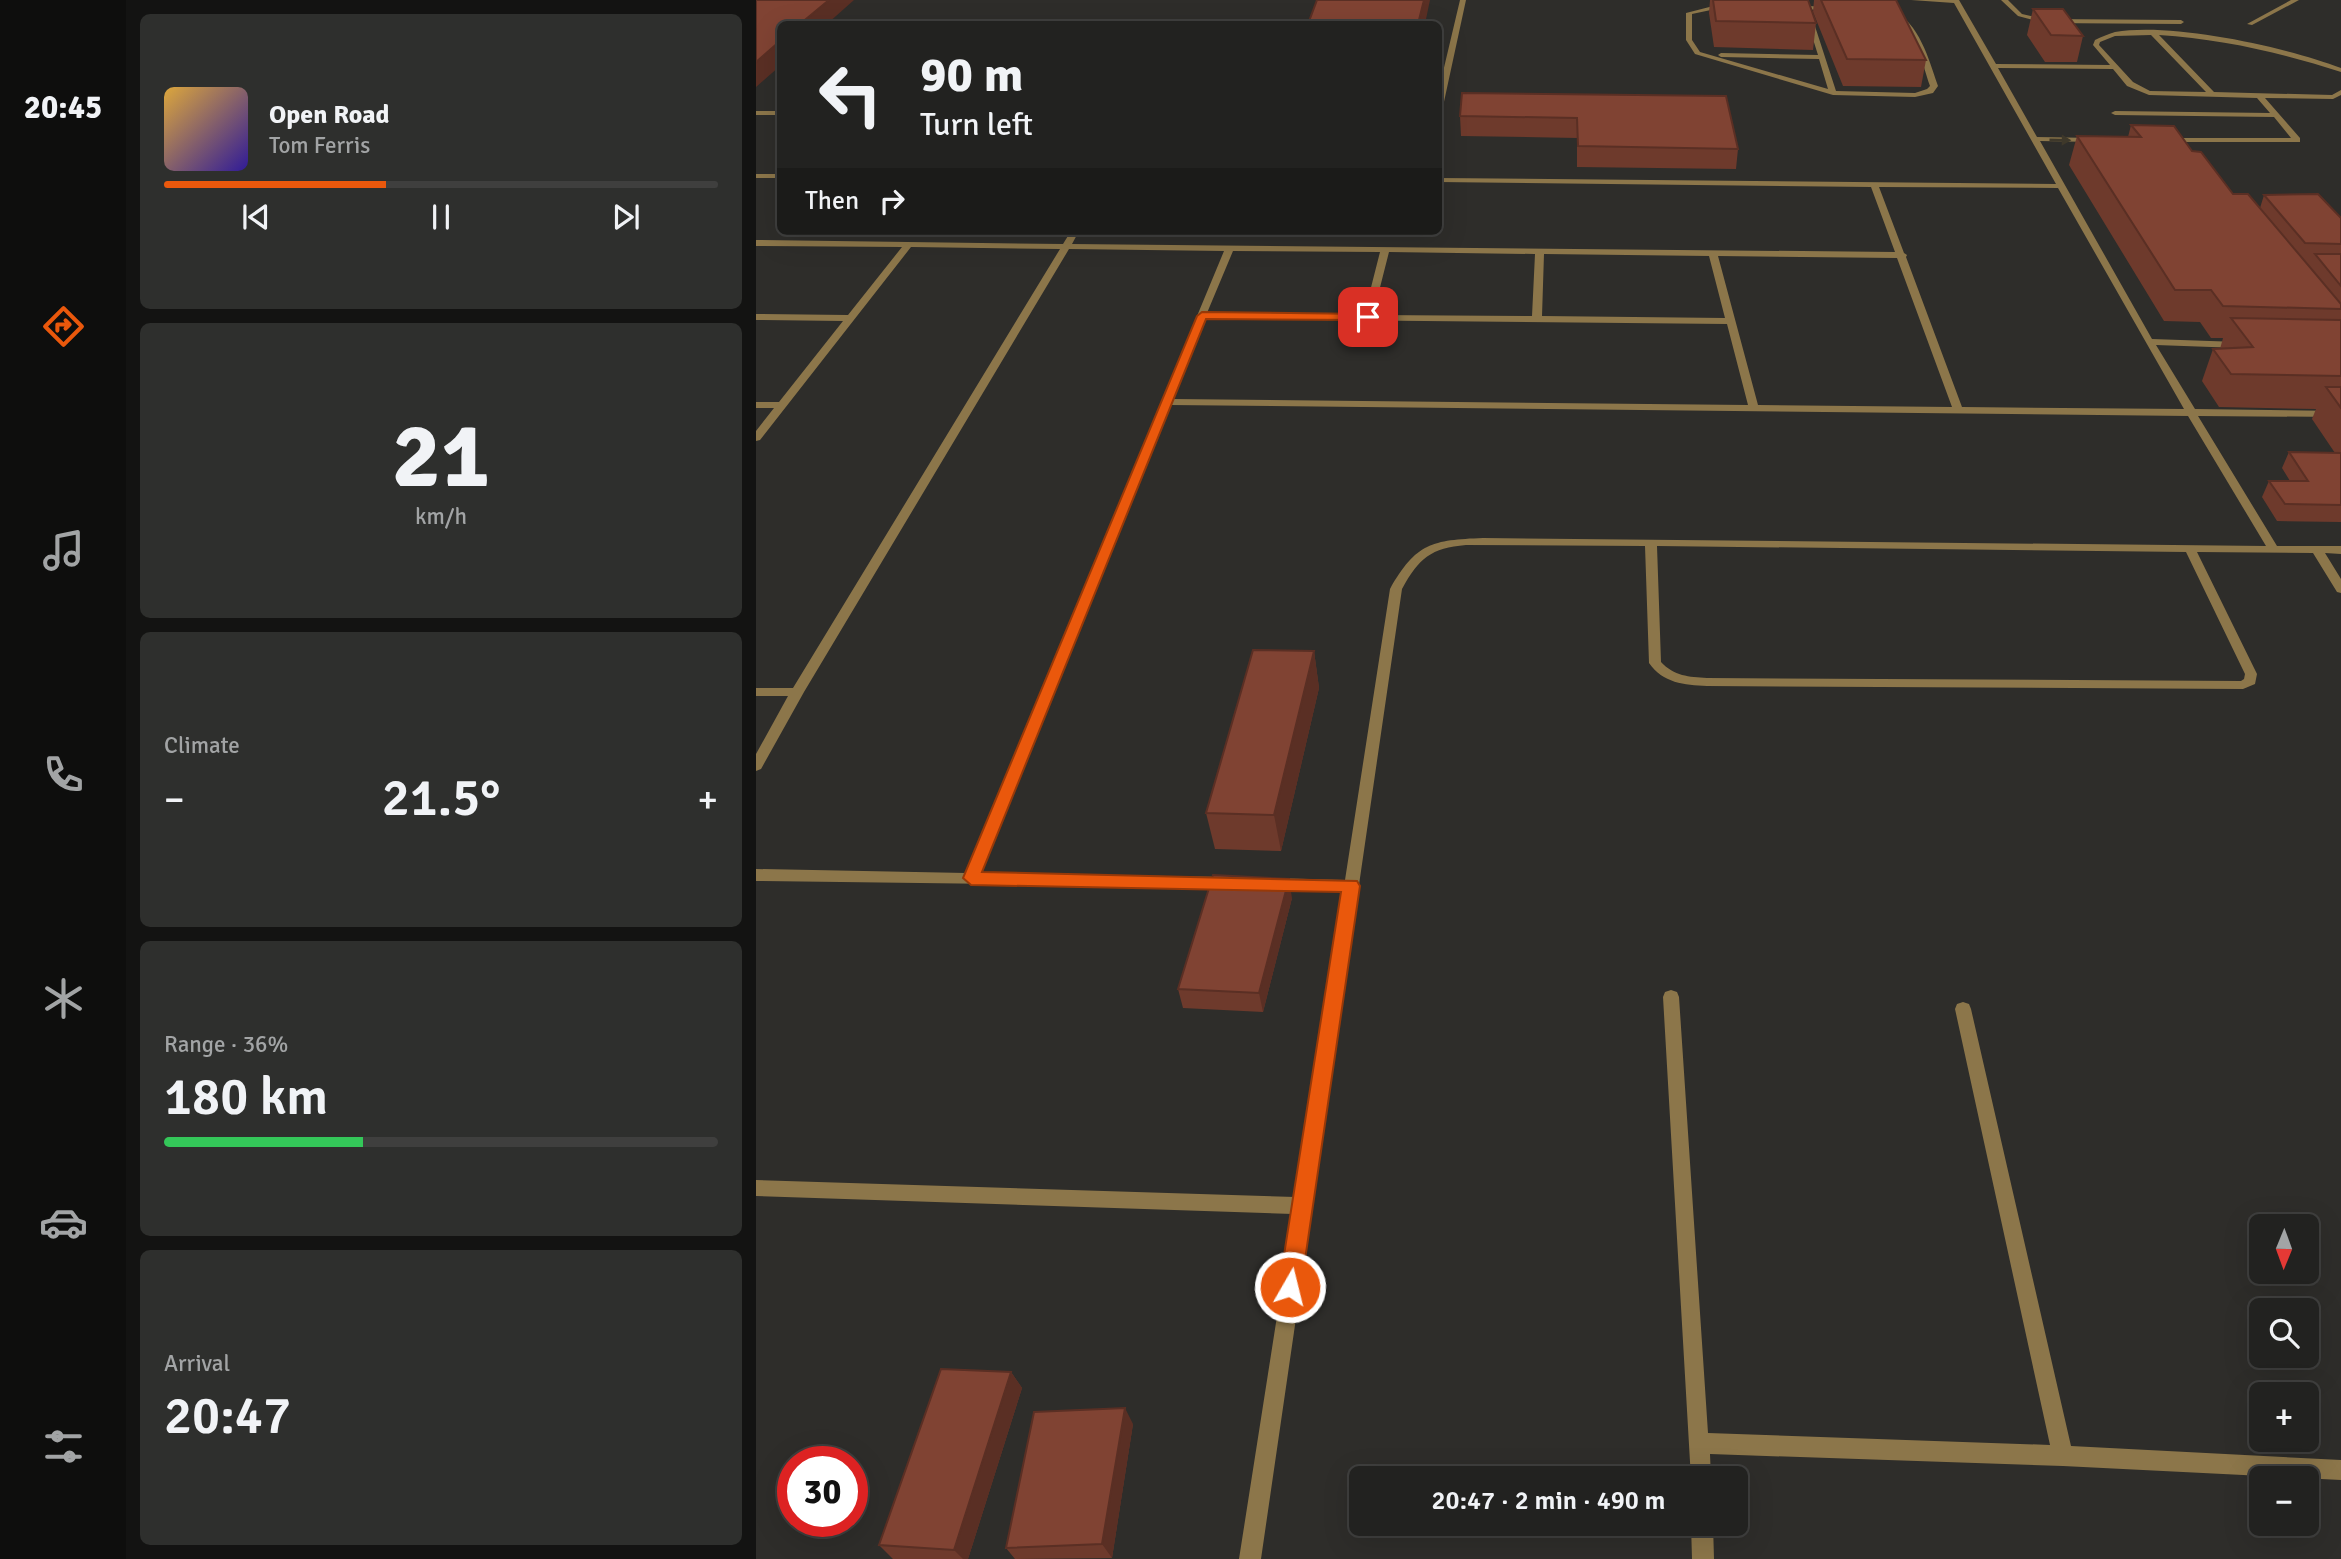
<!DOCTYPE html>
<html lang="en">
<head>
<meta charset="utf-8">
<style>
  body { margin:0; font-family:Signika,sans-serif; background:#2e2f2d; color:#f1f3f6; height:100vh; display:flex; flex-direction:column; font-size:26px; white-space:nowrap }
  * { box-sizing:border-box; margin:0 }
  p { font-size:23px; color:#a2a4a5 }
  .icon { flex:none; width:38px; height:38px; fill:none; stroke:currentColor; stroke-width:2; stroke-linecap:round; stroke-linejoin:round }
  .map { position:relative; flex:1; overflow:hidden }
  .side { display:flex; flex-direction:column; gap:14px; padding:14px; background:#131312; width:630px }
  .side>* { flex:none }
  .guide { position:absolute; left:21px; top:21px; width:665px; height:214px; border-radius:10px; box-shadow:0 7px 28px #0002,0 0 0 2px #3f3f3e; background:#222220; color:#f1f3f6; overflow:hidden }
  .needle { width:46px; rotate:181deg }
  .fabs { position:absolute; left:1493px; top:1214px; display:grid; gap:14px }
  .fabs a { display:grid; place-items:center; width:70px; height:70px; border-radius:10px; background:#222220; box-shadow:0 7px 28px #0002,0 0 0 2px #3f3f3e; font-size:35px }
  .speed { position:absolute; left:21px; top:1446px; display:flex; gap:14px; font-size:35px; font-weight:700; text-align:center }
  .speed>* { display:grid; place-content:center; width:91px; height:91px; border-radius:50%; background:#222220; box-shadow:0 7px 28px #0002,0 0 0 2px #3f3f3e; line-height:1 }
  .speed .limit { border:10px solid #d22; background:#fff; color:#111 }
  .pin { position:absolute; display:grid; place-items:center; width:60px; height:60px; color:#fff; margin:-30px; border-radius:14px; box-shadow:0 4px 10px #0006 }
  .me { position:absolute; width:77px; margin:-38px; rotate:8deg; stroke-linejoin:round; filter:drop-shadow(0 0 5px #0008) }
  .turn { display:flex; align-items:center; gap:24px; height:147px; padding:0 28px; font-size:32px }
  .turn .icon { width:91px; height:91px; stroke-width:2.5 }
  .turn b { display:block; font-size:49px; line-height:60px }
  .then { display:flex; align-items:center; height:66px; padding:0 28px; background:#0003; gap:14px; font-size:26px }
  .big { font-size:52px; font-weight:600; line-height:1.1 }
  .side .widget { flex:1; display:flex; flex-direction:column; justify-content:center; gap:10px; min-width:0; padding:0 24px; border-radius:10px; background:#2e2f2d }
  .side .dial { align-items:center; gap:0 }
  .dial b { font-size:91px; line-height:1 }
  .song { display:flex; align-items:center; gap:21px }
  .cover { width:84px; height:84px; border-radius:10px; background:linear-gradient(135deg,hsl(40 70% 55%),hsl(250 70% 35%)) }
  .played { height:7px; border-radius:4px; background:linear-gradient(90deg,#ea580c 40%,#3f3f3e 40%) }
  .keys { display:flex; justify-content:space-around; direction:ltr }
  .heat { display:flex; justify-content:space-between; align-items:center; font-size:38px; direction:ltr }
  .charge { height:10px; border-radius:5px; background:linear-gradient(90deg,#34c759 36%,#3f3f3e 0) }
  .trip { position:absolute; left:593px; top:1466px; width:399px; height:70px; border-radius:10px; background:#222220; box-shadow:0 7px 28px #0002,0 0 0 2px #3f3f3e; font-weight:600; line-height:70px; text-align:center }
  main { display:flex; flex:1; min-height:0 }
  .tabs { display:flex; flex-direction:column; width:126px; justify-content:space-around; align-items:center; background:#0e0e0d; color:#a2a4a5 }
  .tabs .icon { width:49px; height:49px }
  .tabs .on { color:#ea580c }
  .tabs b { font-size:32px; color:#f1f3f6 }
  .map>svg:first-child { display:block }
</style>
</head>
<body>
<main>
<nav class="tabs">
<b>20:45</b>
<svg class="icon on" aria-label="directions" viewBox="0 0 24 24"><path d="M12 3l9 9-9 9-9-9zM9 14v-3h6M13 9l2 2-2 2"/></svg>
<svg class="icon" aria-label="music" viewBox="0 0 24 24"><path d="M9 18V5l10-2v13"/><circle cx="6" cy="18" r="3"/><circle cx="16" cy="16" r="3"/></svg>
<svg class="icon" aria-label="phone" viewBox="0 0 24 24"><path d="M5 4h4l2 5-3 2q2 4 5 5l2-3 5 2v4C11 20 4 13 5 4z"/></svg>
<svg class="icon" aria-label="climate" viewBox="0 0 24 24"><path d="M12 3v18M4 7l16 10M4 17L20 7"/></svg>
<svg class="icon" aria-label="car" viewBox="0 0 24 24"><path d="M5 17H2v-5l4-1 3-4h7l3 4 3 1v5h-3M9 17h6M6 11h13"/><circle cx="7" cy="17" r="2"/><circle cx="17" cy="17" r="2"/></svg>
<svg class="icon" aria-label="filters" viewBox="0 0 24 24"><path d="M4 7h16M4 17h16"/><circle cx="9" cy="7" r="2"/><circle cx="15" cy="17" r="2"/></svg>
</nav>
<section class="side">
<div class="widget">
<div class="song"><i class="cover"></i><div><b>Open Road</b><p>Tom Ferris</p></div></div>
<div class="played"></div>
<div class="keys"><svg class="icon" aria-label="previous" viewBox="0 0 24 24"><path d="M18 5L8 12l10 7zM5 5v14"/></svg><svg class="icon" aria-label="pause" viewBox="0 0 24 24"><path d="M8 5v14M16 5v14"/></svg><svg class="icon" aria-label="next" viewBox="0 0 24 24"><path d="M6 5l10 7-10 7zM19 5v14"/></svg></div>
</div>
<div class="widget dial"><b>21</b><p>km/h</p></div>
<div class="widget"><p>Climate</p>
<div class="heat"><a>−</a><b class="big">21.5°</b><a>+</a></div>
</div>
<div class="widget"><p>Range · 36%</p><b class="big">180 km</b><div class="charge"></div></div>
<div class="widget"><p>Arrival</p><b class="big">20:47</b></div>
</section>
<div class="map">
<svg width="1585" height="1559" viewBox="0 0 1585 1559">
  <rect width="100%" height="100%" fill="#2e2d2a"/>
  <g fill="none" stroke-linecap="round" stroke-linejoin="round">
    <path fill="#8c764a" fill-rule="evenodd" d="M 704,0 L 710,0 L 686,111 L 682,113 L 682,93 Z
      M 1155,0 L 1203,0 L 1240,64 L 1354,65 L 1337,45 L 1339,40 C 1345,37 1352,34 1359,32 C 1416,22 1530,47 1585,68 L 1585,72 C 1526,53 1466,39 1403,35 L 1458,92 L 1576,95 L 1585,90 L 1585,95 L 1577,99 L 1509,98 L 1544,138 L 1544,142 L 1411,142 L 1407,140 L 1411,138 L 1535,138 L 1518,117 L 1359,115 L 1355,113 L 1359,111 L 1514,113 L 1501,98 L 1393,95 L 1371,86 L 1357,69 L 1242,68 L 1281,137 L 1338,138 L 1342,140 L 1338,142 L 1284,141 L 1396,339 L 1483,342 L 1488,345 L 1483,348 L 1400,345 L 1439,409 L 1585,411 L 1585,417 L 1442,416 L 1521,546 L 1585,546 L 1585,554 L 1569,553 L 1585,579 L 1585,593 L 1581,592 L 1557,553 L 1441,552 L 1501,674 L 1499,684 L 1487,689 L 951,686 C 928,685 907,683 893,663 L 889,546 L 710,545 C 675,548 663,558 646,589 L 505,1559 L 483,1559 L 537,1214 L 0,1196 L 0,1180 L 539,1197 L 587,892 L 516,890 L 511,888 L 508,884 L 511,880 L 516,878 L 589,880 L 634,589 C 660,543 676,540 727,538 L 1510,546 L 1432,416 L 414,405 L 224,873 L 471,877 L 476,879 L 479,883 L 476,887 L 0,881 L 0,869 L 210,873 L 468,251 L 313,249 L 48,692 L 5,769 L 0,771 L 0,754 L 32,696 L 0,696 L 0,688 L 37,688 L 304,249 L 155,247 L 4,440 L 0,441 L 0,431 L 18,408 L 0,408 L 0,402 L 23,402 L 87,321 L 0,320 L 0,314 L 92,315 L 146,247 L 0,246 L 0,240 L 307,244 L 315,231 L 323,231 L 316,244 L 1139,252 L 1115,187 L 682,182 L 682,178 L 1300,184 L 1198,3 ZM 1395,35 L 1450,92 L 1394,91 L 1377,82 L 1343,45 L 1344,42 L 1359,36 ZM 1123,187 L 1302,188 L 1428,409 L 1206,407 L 1150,257 L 1151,255 L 1148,253 ZM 477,251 L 624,252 L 608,315 L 451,313 ZM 633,252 L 779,254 L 776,316 L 617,315 ZM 788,254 L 953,256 L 969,318 L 786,316 ZM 962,256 L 1141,258 L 1196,407 L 1002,405 ZM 449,319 L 971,324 L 992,405 L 417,399 ZM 901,546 L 1430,552 L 1489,674 L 1488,679 L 1485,681 L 951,678 C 933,677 918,676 905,662 Z
      M 1245,0 L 1252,0 L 1266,14 L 1288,19 L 1425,20 L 1428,22 L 1425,24 L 1288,23 L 1262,16 Z
      M 1535,0 L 1543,0 L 1496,25 L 1491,24 Z
      M 969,3 L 1136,9 C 1164,25 1172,57 1182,86 L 1177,93 L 1159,97 L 1077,95 L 939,54 L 930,40 L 930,13 ZM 969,7 L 1133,12 C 1159,28 1165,59 1174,86 L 1171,89 L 1159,93 L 1080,91 L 1056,17 L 1053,15 L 1050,17 L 1062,55 L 965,53 L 962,55 L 965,57 L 1063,59 L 1072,89 L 944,52 L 936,40 L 936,14 Z
      M 0,111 L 24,111 L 24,115 L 0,115 Z
      M 0,174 L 24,174 L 24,178 L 0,178 Z
      M 915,990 L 921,992 L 923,997 L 952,1433 L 1294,1445 L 1199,1009 L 1201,1004 L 1207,1002 L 1213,1004 L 1215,1009 L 1315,1446 L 1585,1460 L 1585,1480 L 1307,1466 L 954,1454 L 955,1479 L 935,1479 L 907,997 L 909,992 Z
      M 935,1524 L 957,1524 L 958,1559 L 936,1559 Z"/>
  </g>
  <path fill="#6e3a2c" d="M 954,0 L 1052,0 L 1060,23 L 1057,50 L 958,47 L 953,13 Z
    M 1058,0 L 1140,0 L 1170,60 L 1165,87 L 1087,86 L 1057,12 Z
    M 1277,9 L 1327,36 L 1321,62 L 1289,62 L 1271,35 Z
    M 706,93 L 982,149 L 980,169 L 821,167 L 821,138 L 705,136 L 704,116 Z
    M 1375,125 L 1436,151 L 1477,194 L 1504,208 L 1508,195 L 1585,218 L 1585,522 L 1521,521 L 1506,497 L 1513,481 L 1534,481 L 1526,468 L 1533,452 L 1579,453 L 1556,419 L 1560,409 L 1463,407 L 1446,381 L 1457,349 L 1464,349 L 1467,338 L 1455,338 L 1444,322 L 1408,321 L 1313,165 L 1321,136 L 1372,137 Z
    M 558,651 L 563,688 L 525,851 L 459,849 L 450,813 Z
    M 536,898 L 507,1012 L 427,1008 L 422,989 Z
    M 255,1372 L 266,1388 L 212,1559 L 137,1559 L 123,1545 Z
    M 377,1424 L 356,1558 L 259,1559 L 250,1548 Z"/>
  <path fill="#5a2f24" d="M 73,0 L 98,0 L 71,24 L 44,24 Z
    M 668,0 L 674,0 L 669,24 L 662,24 Z
    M 24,41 L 24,66 L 0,87 L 0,62 Z
    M 558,651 L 563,688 L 525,851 L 518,815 Z
    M 533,879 L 536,898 L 507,1012 L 503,993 Z
    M 255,1372 L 266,1388 L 212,1559 L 207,1559 L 198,1550 Z
    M 369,1408 L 377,1424 L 356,1558 L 346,1544 Z"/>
  <path fill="#804333" stroke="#5a2f24" stroke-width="2" d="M 0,0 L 73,0 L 44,24 L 24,24 L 24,41 L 0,62 Z
    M 561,0 L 668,0 L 662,24 L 552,24 Z
    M 957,0 L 1052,0 L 1060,23 L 960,21 Z
    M 1065,0 L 1140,0 L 1170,60 L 1091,59 Z
    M 1277,9 L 1307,9 L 1327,36 L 1295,35 Z
    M 706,93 L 970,96 L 982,149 L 822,146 L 821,118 L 704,116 Z
    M 1375,125 L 1418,126 L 1436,151 L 1445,152 L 1477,194 L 1492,194 L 1585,304 L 1585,309 L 1467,306 L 1455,290 L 1419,290 L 1321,136 L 1385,137 Z
    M 1562,194 L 1585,218 L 1585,244 L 1549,243 L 1508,195 Z
    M 1559,254 L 1585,254 L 1585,286 Z
    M 1475,318 L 1585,320 L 1585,376 L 1475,374 L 1457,349 L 1497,347 Z
    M 1570,387 L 1585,387 L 1585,408 Z
    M 1533,452 L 1585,453 L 1585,505 L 1529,504 L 1513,481 L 1552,481 Z
    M 497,650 L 558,651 L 518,815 L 450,813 Z
    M 457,875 L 533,879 L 503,993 L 422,989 Z
    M 185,1369 L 255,1372 L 198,1550 L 123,1545 Z
    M 369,1408 L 346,1544 L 250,1548 L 278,1412 Z"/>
  <defs><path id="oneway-solid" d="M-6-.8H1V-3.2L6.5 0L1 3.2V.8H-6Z" transform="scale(1.75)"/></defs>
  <use fill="#3e382a" href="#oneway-solid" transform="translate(1304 140) rotate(1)"/>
  <path fill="#ea580c" stroke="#983908" stroke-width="2" d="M 446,312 L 612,314 L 617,317 L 612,320 L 450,319 L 226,872 L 601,881 L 604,886 L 545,1287 L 542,1294 L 534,1298 L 527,1294 L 523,1287 L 585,892 L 215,885 L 207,878 L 441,316 Z"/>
</svg>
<div class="fabs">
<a><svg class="needle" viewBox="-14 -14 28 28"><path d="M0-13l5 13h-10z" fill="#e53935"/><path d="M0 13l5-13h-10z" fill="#a2a4a5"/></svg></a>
<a><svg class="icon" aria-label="search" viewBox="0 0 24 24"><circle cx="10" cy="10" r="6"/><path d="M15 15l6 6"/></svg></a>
<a>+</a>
<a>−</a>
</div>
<div class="speed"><div class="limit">30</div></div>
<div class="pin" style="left:612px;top:317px;background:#d93025"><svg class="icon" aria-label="arrive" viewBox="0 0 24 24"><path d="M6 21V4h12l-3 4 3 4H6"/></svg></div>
<svg class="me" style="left:534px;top:1287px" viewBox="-20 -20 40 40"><circle r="17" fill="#ea580c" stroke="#fff" stroke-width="3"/><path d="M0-11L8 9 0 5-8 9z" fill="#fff"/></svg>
<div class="trip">20:47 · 2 min · 490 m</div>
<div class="guide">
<div class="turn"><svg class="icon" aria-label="left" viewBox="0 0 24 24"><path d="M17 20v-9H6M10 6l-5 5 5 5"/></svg><div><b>90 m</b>Turn left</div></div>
<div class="then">Then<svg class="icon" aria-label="right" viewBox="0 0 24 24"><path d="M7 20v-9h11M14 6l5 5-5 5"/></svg></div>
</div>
</div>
</main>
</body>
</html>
